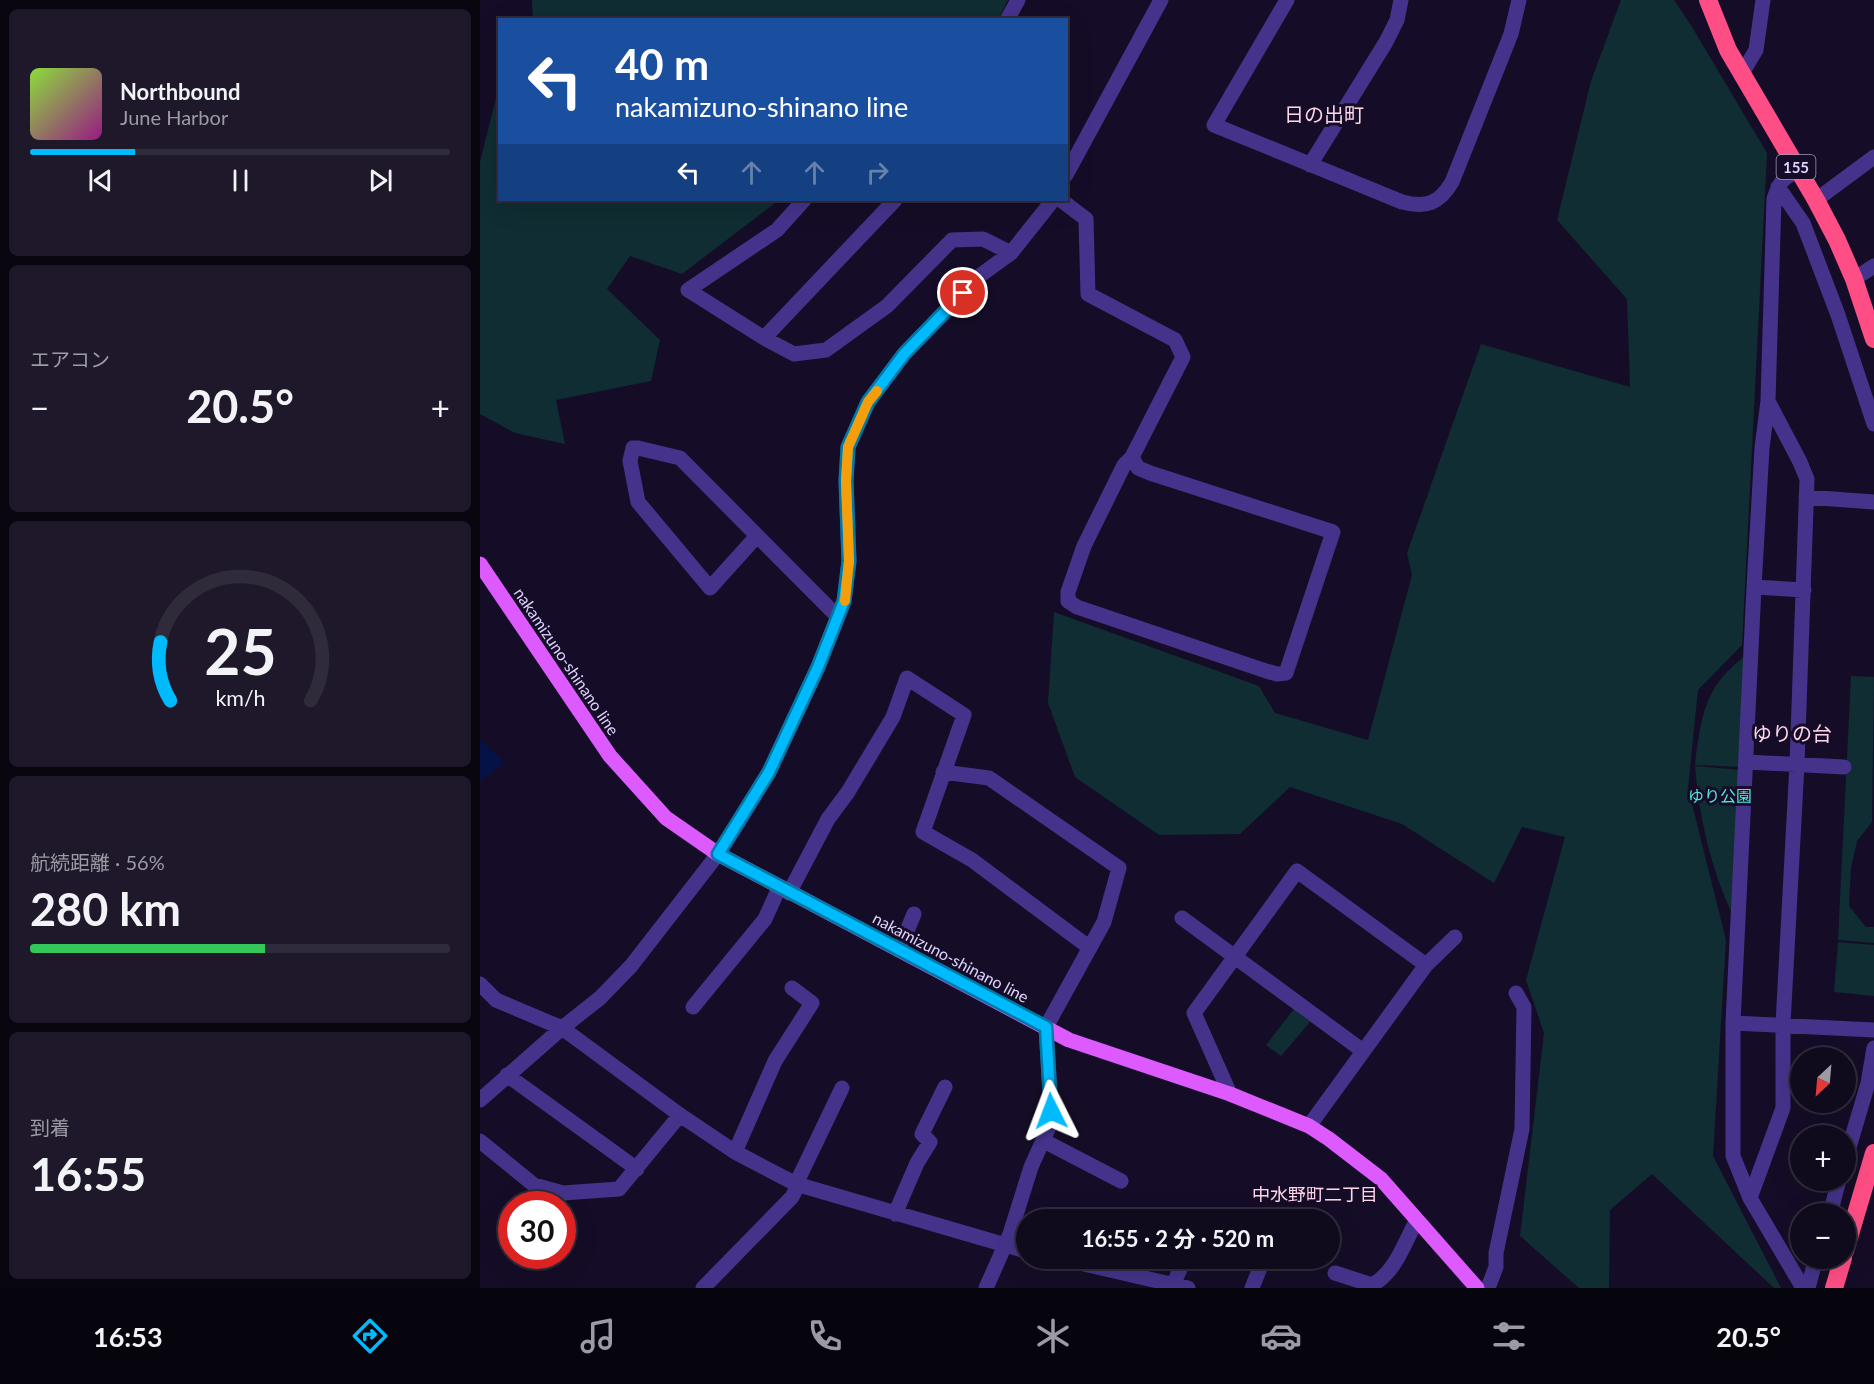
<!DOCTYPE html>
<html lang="ja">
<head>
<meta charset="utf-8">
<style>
  body { margin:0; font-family:Lato,"Noto Sans JP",sans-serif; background:#1e182a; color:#f1f3f6; height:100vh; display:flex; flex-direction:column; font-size:22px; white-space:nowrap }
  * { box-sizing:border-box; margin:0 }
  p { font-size:20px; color:#9c9aa4 }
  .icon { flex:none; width:33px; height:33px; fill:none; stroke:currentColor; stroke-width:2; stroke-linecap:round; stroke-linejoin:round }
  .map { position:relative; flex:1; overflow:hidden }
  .details { display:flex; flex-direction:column; gap:9px; padding:9px; background:#090610; width:480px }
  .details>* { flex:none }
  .guide { position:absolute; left:18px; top:18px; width:570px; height:183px; border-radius:0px; box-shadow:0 6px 24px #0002,0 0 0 2px #302b3b; background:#1a4fa0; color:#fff; overflow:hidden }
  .needle { width:39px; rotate:206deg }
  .fabs { position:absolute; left:1310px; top:1047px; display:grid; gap:12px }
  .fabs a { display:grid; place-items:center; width:66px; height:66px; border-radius:50%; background:#100a1d; box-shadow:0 6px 24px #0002,0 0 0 2px #302b3b; font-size:30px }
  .speed { position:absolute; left:18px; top:1191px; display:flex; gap:12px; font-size:30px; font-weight:700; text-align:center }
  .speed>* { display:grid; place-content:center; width:78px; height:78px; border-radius:50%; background:#100a1d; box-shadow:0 6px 24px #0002,0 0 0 2px #302b3b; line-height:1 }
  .speed .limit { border:9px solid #d22; background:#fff; color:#111 }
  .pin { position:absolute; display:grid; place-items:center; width:51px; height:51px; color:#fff; margin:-26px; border:3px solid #fff; border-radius:50%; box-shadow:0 2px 6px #0007 }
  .me { position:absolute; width:66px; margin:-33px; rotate:357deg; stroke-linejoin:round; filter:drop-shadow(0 0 4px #0008) }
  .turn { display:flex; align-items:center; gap:21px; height:126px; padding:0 18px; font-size:27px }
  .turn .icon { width:78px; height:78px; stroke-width:2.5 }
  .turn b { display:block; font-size:42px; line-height:51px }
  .lanes { display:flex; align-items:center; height:57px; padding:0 18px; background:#0003; justify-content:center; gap:30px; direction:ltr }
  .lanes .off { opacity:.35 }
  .big { font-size:45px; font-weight:700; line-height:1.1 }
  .details .card { flex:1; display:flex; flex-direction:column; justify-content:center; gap:9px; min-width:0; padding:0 21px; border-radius:9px; background:#1e182a }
  .details .dial { align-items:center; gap:0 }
  .dial svg { height:156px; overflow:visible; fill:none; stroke:#302b3b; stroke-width:7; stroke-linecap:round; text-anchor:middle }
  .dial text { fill:#f1f3f6; stroke:none }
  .song { display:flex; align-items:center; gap:18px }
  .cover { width:72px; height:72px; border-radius:9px; background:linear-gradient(135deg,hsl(90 70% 55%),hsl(310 70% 35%)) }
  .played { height:6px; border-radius:3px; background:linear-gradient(90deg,#00bafe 25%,#302b3b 25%) }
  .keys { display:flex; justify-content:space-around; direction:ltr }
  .heat { display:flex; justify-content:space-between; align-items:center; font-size:33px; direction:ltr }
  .charge { height:9px; border-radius:4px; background:linear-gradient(90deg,#34c759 56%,#302b3b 0) }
  .trip { position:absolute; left:536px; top:1209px; width:324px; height:60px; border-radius:30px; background:#100a1d; box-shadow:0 6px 24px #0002,0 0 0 2px #302b3b; font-weight:700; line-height:60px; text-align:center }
  .tabs { display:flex; height:96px; justify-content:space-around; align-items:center; background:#06040c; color:#9c9aa4 }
  .tabs .icon { width:42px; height:42px }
  .tabs .on { color:#00bafe }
  .tabs b { font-size:27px; color:#f1f3f6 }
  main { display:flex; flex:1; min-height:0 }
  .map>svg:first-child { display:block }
</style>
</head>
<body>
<main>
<section class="details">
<div class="card">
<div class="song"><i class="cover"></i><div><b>Northbound</b><p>June Harbor</p></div></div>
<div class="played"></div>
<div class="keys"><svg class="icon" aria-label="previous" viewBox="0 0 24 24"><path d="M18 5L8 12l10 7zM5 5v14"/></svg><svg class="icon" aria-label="pause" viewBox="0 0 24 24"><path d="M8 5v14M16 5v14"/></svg><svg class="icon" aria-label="next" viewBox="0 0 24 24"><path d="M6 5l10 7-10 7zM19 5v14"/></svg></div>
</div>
<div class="card"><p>エアコン</p>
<div class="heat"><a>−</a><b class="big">20.5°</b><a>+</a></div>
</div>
<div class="card dial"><svg viewBox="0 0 100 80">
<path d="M14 69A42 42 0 1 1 86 69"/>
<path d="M14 69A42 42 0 0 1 9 39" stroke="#00bafe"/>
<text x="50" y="56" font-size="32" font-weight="700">25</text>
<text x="50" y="72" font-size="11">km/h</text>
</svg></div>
<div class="card"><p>航続距離 · 56%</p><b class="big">280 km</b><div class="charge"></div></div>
<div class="card"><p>到着</p><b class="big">16:55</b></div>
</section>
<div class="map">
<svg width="1394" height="1288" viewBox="0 0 1394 1288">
  <rect width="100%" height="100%" fill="#150d27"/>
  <path fill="#0f2d32" d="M 52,0 L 528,0 L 518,20 L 53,20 Z
    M 1141,0 L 1194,0 L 1212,27 L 1287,153 L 1262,645 L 1218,690 L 1208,788 L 1246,940 L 1233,1156 L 1301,1288 L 1294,1288 L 1172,1174 L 1130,1210 L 1129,1288 L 1099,1288 L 1040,1236 L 1064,1033 L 1046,980 L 1085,837 L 1042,827 L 1014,883 L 922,824 L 810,787 L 760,834 L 679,835 L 595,777 L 568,703 L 574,612 L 779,686 L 795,713 L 888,740 L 932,575 L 927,553 L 1001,344 L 1150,387 L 1147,299 L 1077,220 L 1111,81 Z
    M 19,86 L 20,200 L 299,200 L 202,274 L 150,256 L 127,289 L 180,340 L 171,381 L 76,400 L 85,444 L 35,433 L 0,414 L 0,162 Z
    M 1278,647 L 1262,767 L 1215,765 C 1222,708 1227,680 1278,647 Z
    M 1371,676 L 1394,677 L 1392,822 L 1377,841 L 1371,868 L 1369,906 L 1386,927 L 1394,927 L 1394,943 L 1358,940 Z
    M 1215,766 L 1262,770 L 1253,916 C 1231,869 1219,818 1215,766 Z
    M 1358,942 L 1394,945 L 1394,996 L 1354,992 Z
    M 814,1009 L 830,1022 L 801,1056 L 786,1045 Z"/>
  <path fill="#051248" d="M 0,740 L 25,763 L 0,781 Z"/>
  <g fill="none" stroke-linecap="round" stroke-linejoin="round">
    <path stroke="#45338b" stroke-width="15" d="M 807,0 L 734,125 L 922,202 C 946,208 959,204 972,182 L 1031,34 L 1039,0
      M 527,20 L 538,0
      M 1261,75 L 1276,50 L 1283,0
      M 830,165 L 906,42 L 917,20 L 921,0
      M 1319,172 C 1303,176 1299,183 1294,199 L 1288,401 L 1282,448 L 1274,587 L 1253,1023 L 1253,1156 L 1270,1198 L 1323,1288
      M 586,175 L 681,0
      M 1298,187 L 1323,223 L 1358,315 L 1394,424
      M 324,200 L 297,230 L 208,290 L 284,338 L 415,200
      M 581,200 L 606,219 L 608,294 L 695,340 L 703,357 L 652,457 L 644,465 L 604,546 L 588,592 L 588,601 L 597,607 L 786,671 L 797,674 L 806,673 L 853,532 L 670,473 L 658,468 L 652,457
      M 1336,200 L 1394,157
      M 1374,279 L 1394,266
      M 284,338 L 314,354 L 346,350 L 407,306 L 472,240 L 503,239 L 531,253
      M 1326,497 L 1394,502
      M 276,537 L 230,588 L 158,502 L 150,461 L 153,448 L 158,448 L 200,458 L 358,617
      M 1274,587 L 1324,590
      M 1267,762 L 1364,767
      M 463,772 L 509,778 L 639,868 L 624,922 L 566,1027 L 571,1111 L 569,1127 L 551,1167 L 530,1234 L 506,1288
      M 309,893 L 348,819 L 368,792 L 413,717 L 427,678 L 484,715 L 443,832 L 492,860 L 610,948
      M 702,918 L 883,1051
      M 419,950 L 434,914
      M 0,984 L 16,1000 L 82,1028 L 200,1115 L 255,1152 L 316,1184 L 546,1251
      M 213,1007 L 285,919 L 299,888
      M 1253,1023 L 1394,1030
      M 27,1075 L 157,1169
      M 750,1094 L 714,1013 L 817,871 L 946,965
      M 0,1100 L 82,1028 L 120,998 L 151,966 L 238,854 L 258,823 L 289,772 L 338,667 L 364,601 L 369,561 L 366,481 L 368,447 L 388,402 L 424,354 L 498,277 L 531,253 L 573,200
      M 829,1126 L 946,965 L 975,937
      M 0,1141 L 54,1185 L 83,1193 L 139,1189 L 200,1115
      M 564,1141 L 641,1181
      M 255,1152 L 295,1061 L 332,1003 L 312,988
      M 1365,1161 L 1388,1083 L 1394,1048
      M 316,1184 L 362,1088
      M 1270,1198 L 1303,1108 L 1303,1024 L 1317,764 L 1327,479 L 1320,462 L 1288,401
      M 415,1214 L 437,1163 L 450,1142 L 442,1134 L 465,1087
      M 1350,1214 L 1359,1180
      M 578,1258 L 708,1288
      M 855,1273 L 892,1285 C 916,1272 924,1243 937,1220
      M 693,1285 L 705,1258
      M 223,1288 L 312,1197 L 318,1185
      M 772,1288 L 784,1258
      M 1008,1288 L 1016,1267 L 1016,1253 L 1042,1129 L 1044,1007 L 1036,993
      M 1328,1288 L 1336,1258"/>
    <path stroke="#dd5aff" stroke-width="15" d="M 0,564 L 130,756 L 186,818 L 238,854 L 589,1040 L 750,1094 L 829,1126 L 849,1139 L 901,1179 L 997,1288"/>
    <path stroke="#ff4e85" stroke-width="18" d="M 1228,0 L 1248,50 L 1336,200 L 1357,240 L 1374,279 L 1394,339
      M 1365,1251 L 1394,1153
      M 1354,1288 L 1363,1258"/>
  </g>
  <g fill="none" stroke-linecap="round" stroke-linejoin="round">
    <g stroke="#0079a5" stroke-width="15">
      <path id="route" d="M 483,293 L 424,354 L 388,402 L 368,447 L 366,481 L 369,561 L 364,601 L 338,667 L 289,772 L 238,854 L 566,1027 L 571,1111"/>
    </g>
    <use href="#route" stroke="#00bafe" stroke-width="10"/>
    <path stroke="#f59e0b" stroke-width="10" d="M 365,601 L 369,561 L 366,481 L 368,447 L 388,402 L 397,391"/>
  </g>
  <g text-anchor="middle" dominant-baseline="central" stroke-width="6" stroke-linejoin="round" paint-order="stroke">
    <rect fill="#150d27" stroke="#a298be" stroke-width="1.5" x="1296.5" y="155" width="39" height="24" rx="4.5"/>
    <g font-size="15" font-weight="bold" fill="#dfd3ff">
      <text x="1316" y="167">155</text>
    </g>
    <g font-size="16" fill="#dfd3ff" stroke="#150d27">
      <text transform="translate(87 661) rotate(56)">nakamizuno-shinano line</text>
      <text transform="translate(471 957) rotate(28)">nakamizuno-shinano line</text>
    </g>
    <g font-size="16" fill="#52ecdf" stroke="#150d27">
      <text x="1240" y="795">ゆり公園</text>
    </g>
    <g font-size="18" fill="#ffd5e9" stroke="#150d27">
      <text x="835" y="1194">中水野町二丁目</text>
    </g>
    <g font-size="20" fill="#ffd5e9" stroke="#150d27">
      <text x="844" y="114">日の出町</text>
      <text x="1312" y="733">ゆりの台</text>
    </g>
  </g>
</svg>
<div class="fabs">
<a><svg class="needle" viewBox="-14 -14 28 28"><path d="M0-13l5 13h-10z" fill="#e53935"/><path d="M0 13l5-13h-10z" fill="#9c9aa4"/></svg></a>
<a>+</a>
<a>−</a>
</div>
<div class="speed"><div class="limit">30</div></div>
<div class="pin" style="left:483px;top:293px;background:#d93025"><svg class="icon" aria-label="arrive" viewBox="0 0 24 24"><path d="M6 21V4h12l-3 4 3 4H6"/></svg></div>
<svg class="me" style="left:571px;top:1111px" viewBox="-20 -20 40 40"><path d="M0-17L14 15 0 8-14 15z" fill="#00bafe" stroke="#fff" stroke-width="4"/></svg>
<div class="trip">16:55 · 2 分 · 520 m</div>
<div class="guide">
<div class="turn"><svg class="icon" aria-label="left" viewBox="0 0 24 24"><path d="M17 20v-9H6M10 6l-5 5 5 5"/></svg><div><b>40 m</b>nakamizuno-shinano line</div></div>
<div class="lanes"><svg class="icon" aria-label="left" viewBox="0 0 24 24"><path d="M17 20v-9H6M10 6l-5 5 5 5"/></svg><svg class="icon off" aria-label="ahead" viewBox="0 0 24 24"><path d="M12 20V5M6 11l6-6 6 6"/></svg><svg class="icon off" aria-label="ahead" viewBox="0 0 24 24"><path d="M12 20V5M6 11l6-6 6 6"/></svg><svg class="icon off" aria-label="right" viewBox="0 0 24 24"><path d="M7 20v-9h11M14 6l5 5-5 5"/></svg></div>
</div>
</div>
</main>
<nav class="tabs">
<b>16:53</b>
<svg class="icon on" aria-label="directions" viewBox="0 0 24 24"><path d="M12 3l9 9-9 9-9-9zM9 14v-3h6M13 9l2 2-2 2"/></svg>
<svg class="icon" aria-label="music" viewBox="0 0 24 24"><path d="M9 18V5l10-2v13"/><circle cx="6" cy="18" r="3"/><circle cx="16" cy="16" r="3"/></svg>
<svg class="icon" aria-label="phone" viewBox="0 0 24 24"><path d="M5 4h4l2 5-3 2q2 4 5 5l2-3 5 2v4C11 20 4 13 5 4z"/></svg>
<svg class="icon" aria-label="climate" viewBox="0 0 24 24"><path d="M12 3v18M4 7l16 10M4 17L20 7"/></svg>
<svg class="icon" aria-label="car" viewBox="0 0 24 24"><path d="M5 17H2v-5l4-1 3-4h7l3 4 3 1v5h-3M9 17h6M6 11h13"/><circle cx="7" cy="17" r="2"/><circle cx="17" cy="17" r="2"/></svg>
<svg class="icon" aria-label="filters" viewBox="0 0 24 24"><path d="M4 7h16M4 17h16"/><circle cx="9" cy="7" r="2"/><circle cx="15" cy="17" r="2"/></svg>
<b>20.5°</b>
</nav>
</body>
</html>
